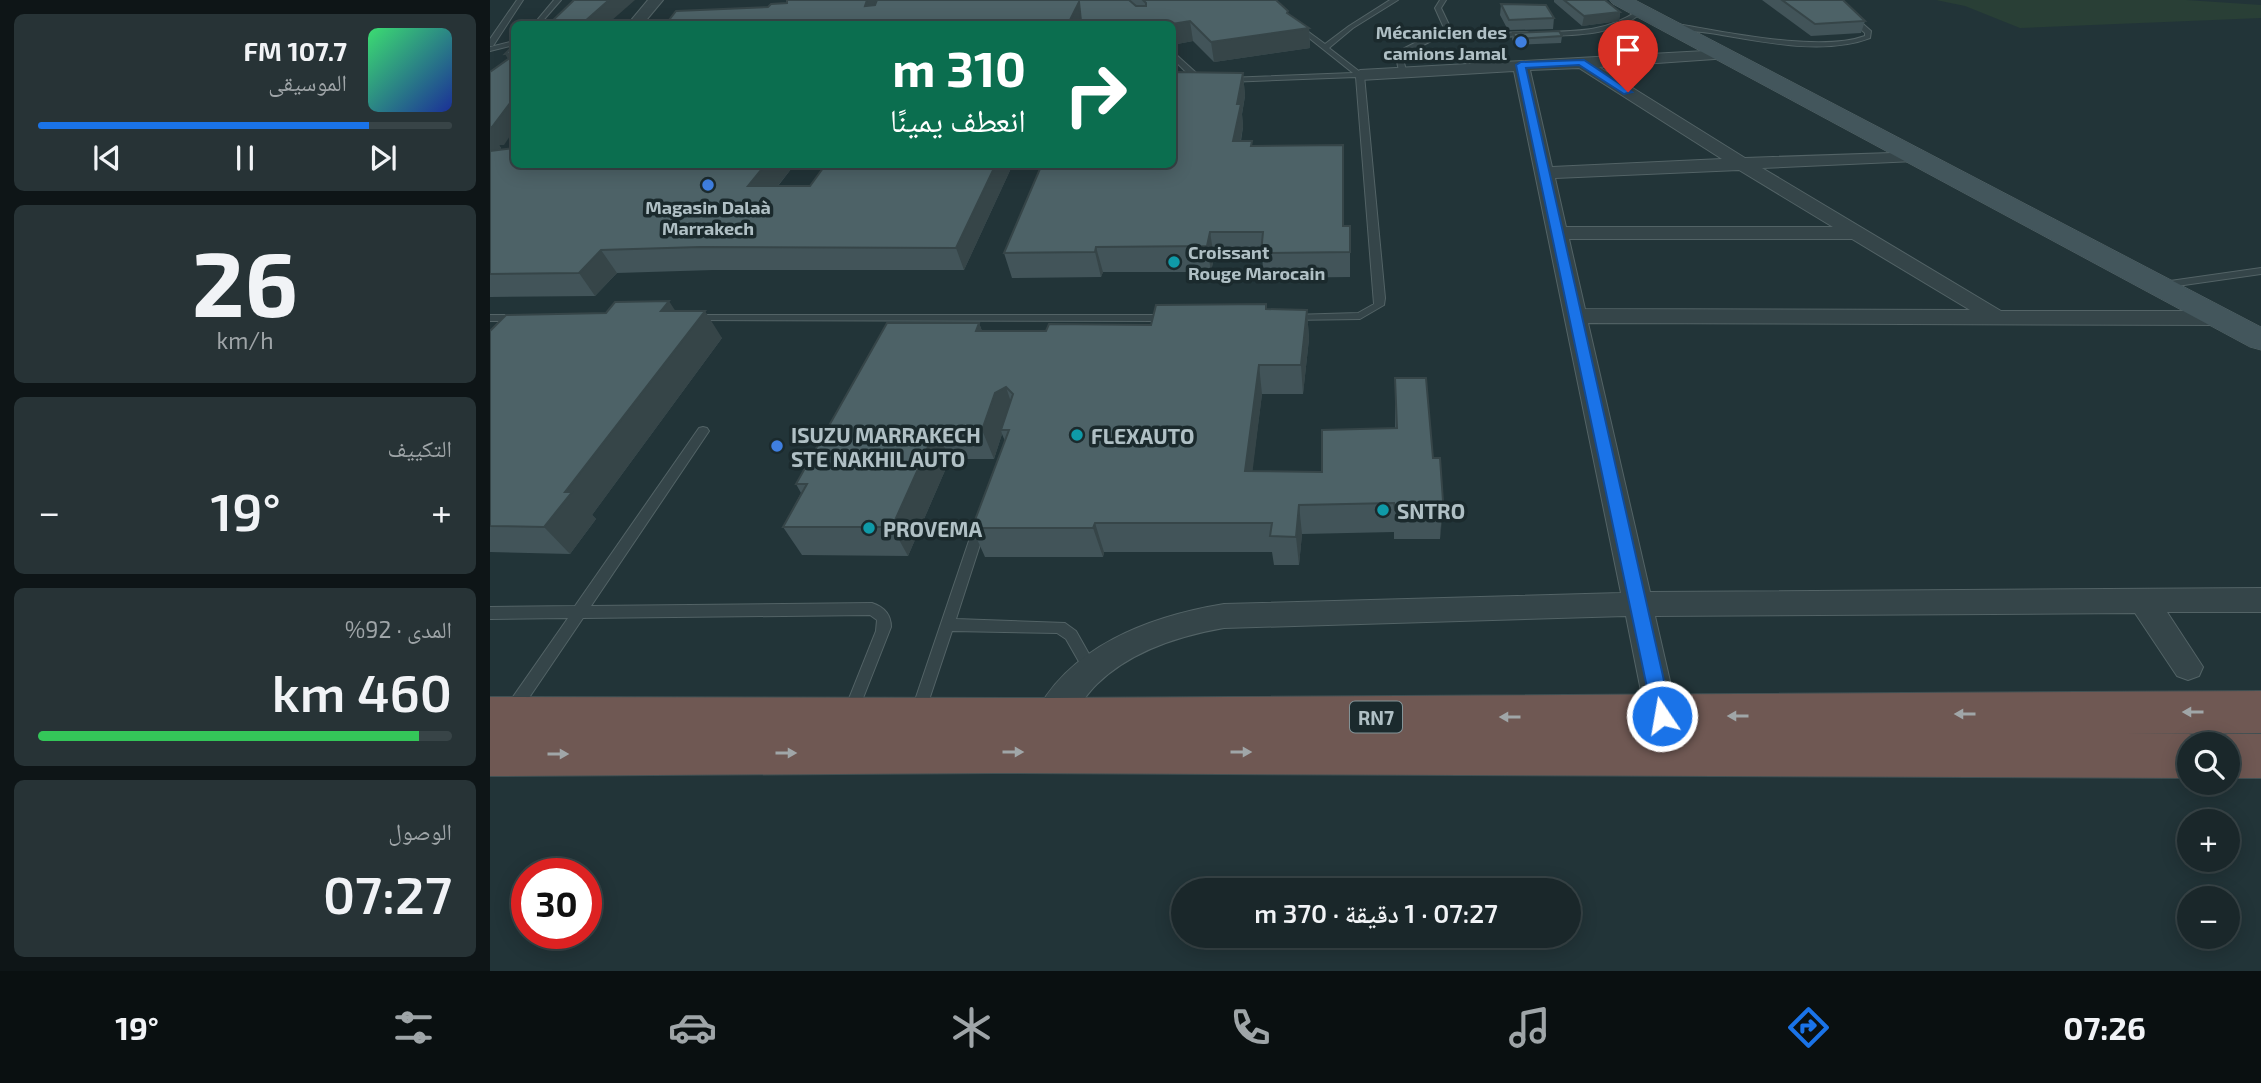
<!DOCTYPE html>
<html lang="ar">
<head>
<meta charset="utf-8">
<style>
  body { margin:0; font-family:"Exo 2","Noto Naskh Arabic",sans-serif; background:#273336; color:#f1f3f6; direction:rtl; height:100vh; display:flex; flex-direction:column; font-size:26px; white-space:nowrap }
  * { box-sizing:border-box; margin:0 }
  p { font-size:23px; color:#9fa5a8 }
  .icon { flex:none; width:38px; height:38px; fill:none; stroke:currentColor; stroke-width:2; stroke-linecap:round; stroke-linejoin:round }
  .map { position:relative; flex:1; overflow:hidden; direction:ltr }
  .sheet { display:flex; flex-direction:column; gap:14px; padding:14px; background:#0e1517; width:490px }
  .sheet>* { flex:none }
  .guide { position:absolute; left:21px; top:21px; width:665px; height:147px; border-radius:10px; box-shadow:0 4px 18px #0003,0 0 0 2px #384447; direction:rtl; background:#0b6e4f; color:#fff; overflow:hidden }
  .fabs { position:absolute; left:1687px; top:732px; display:grid; gap:14px }
  .fabs a { display:grid; place-items:center; width:63px; height:63px; border-radius:50%; background:#1a272a; box-shadow:0 4px 18px #0003,0 0 0 2px #384447; font-size:35px }
  .speed { position:absolute; left:21px; top:858px; display:flex; gap:14px; font-size:35px; font-weight:700; text-align:center }
  .speed>* { display:grid; place-content:center; width:91px; height:91px; border-radius:50%; background:#1a272a; box-shadow:0 4px 18px #0003,0 0 0 2px #384447; line-height:1 }
  .speed .limit { border:10px solid #d22; background:#fff; color:#111 }
  .pin { position:absolute; display:grid; place-items:center; width:60px; height:60px; color:#fff; margin:-72px -30px; border-radius:50% 50% 50% 0; rotate:-45deg; box-shadow:0 0 7px #0007 }
  .pin .icon { rotate:45deg }
  .me { position:absolute; width:77px; margin:-38px; rotate:348deg; stroke-linejoin:round; filter:drop-shadow(0 0 5px #0008) }
  .turn { display:flex; align-items:center; gap:24px; height:147px; padding:0 35px; font-size:32px }
  .turn .icon { width:91px; height:91px; stroke-width:2.5 }
  .turn b { display:block; font-size:49px; line-height:60px }
  .big { font-size:52px; font-weight:600; line-height:1.1 }
  .sheet .tile { flex:1; display:flex; flex-direction:column; justify-content:center; gap:10px; min-width:0; padding:0 24px; border-radius:10px; background:#273336 }
  .sheet .dial { align-items:center; gap:0 }
  .dial b { font-size:91px; line-height:1 }
  .song { display:flex; align-items:center; gap:21px }
  .cover { width:84px; height:84px; border-radius:10px; background:linear-gradient(135deg,hsl(140 70% 55%),hsl(230 70% 35%)) }
  .played { height:7px; border-radius:4px; background:linear-gradient(90deg,#1a73e8 80%,#384447 80%) }
  .keys { display:flex; justify-content:space-around; direction:ltr }
  .heat { display:flex; justify-content:space-between; align-items:center; font-size:38px; direction:ltr }
  .charge { height:10px; border-radius:5px; background:linear-gradient(90deg,#34c759 92%,#384447 0) }
  .trip { position:absolute; left:681px; top:878px; width:410px; height:70px; border-radius:35px; background:#1a272a; box-shadow:0 4px 18px #0003,0 0 0 2px #384447; font-weight:600; line-height:70px; text-align:center; direction:rtl }
  .dock { display:flex; height:112px; justify-content:space-around; align-items:center; background:#0a1011; color:#9fa5a8 }
  .dock .icon { width:49px; height:49px }
  .dock .active { color:#1a73e8 }
  .dock b { font-size:32px; color:#f1f3f6 }
  main { display:flex; flex:1; min-height:0 }
  .map>svg:first-child { display:block }
</style>
</head>
<body>
<main>
<div class="map">
<svg width="1771" height="971" viewBox="0 0 1771 971">
  <rect width="100%" height="100%" fill="#223438"/>
  <path fill="#293f36" d="M 1446,0 L 1696,0 L 1771,5 L 1771,18 L 1530,28 L 1475,6 Z"/>
  <g fill="none" stroke-linecap="round" stroke-linejoin="round">
    <g stroke="#536366" stroke-width="2">
      <path id="lane" d="M 27,0 L 33,0 L 3,46 L 0,46 L 0,39 Z
        M 64,0 L 71,0 L 50,24 L 44,24 Z
        M 900,0 L 908,0 L 863,28 L 839,48 L 874,75 L 895,298 L 894,305 L 870,319 L 798,320 L 797,318 L 802,315 L 868,313 L 884,304 L 866,77 L 737,82 L 733,80 L 737,78 L 863,73 L 804,26 L 809,25 L 835,44 L 859,26 Z
        M 950,0 L 956,0 L 951,8 L 961,29 L 952,35 L 1037,32 L 1041,34 L 1037,36 L 945,39 L 912,56 L 917,73 L 910,75 L 905,53 L 954,28 L 945,8 Z
        M 1339,0 L 1346,0 L 1381,31 L 1380,38 C 1333,56 1269,41 1220,33 C 1206,31 1189,31 1178,25 L 1181,23 C 1232,31 1328,53 1375,36 L 1375,33 Z
        M 1149,10 L 1154,11 C 1126,35 1090,35 1055,36 L 1051,34 L 1055,32 C 1092,31 1117,31 1149,10 Z
        M 24,41 L 24,45 L 0,51 L 0,47 Z
        M 682,51 L 713,79 L 713,83 L 707,83 L 682,58 Z
        M 1771,268 L 1771,274 L 1673,288 L 1668,285 L 1673,282 Z
        M 0,315 L 27,315 L 32,318 L 27,321 L 0,321 Z
        M 203,315 L 678,315 L 683,318 L 678,321 L 199,320 L 199,316 Z
        M 213,427 L 217,428 L 219,431 L 217,434 L 101,606 L 382,603 C 394,607 401,614 401,627 L 366,716 L 361,718 L 356,716 L 354,711 L 386,631 L 387,620 L 380,615 L 93,618 L 28,714 L 23,716 L 18,714 L 16,709 L 18,704 L 78,618 L 0,619 L 0,607 L 85,606 L 209,428 Z
        M 491,518 L 495,520 L 497,523 L 466,619 L 575,623 L 586,631 L 608,670 L 606,674 L 601,676 L 596,674 L 576,639 L 567,633 L 462,631 L 435,712 L 433,717 L 428,719 L 423,717 L 421,712 L 485,523 L 487,520 Z"/>
    </g>
    <g stroke="#536366" stroke-width="2">
      <path id="street" d="M 158,0 L 173,0 L 153,24 L 138,24 Z
        M 1233,50 L 1239,52 L 1241,55 L 1239,58 L 1109,67 L 1255,158 L 1431,152 L 1434,156 L 1431,160 L 1425,161 L 1272,168 L 1511,311 L 1730,311 L 1738,313 L 1741,318 L 1738,323 L 1730,325 L 1098,323 L 1160,592 L 1771,588 L 1771,612 L 1677,612 L 1713,667 L 1709,676 L 1698,680 L 1687,676 L 1645,613 L 1165,616 L 1188,716 L 1183,726 L 1172,730 L 1161,726 L 1156,716 L 1136,616 L 734,628 C 688,636 641,651 607,684 C 591,699 580,726 559,733 L 548,729 L 543,719 C 577,646 661,616 734,604 L 1131,593 L 1024,71 L 870,80 L 862,75 L 870,70 ZM 1089,68 L 1232,159 L 1062,167 L 1040,70 ZM 1249,170 L 1343,227 L 1076,227 L 1065,178 ZM 1079,239 L 1362,239 L 1480,310 L 1095,309 Z"/>
    </g>
    <g stroke="#536366" stroke-width="1">
      <path id="secondary" d="M 1120,0 L 1145,0 L 1771,327 L 1771,350 L 1760,347 L 1123,4 Z"/>
    </g>
    <g stroke="#405053" stroke-width="2">
      <path id="highway" d="M 1771,691 L 1771,733 L 1638,734 L 1699,734 L 1716,740 L 1718,744 L 1699,744 L 1699,778 L 505,773 L 0,776 L 0,697 L 559,698 Z
        M 1738,734 L 1771,734 L 1771,778 L 1738,778 L 1738,744 L 1719,744 L 1721,740 Z"/>
    </g>
    <use href="#lane" fill="#354549" fill-rule="evenodd"/>
    <use href="#street" fill="#354549" fill-rule="evenodd"/>
    <use href="#secondary" fill="#43565c" fill-rule="evenodd"/>
    <use href="#highway" fill="#6f5853" fill-rule="evenodd"/>
  </g>
  <path fill="#425459" d="M 297,0 L 786,0 L 798,14 L 819,28 L 820,48 L 724,62 L 703,41 L 682,45 L 682,24 L 176,24 L 278,7 L 297,3 Z
    M 1064,0 L 1115,0 L 1130,12 L 1129,21 L 1092,26 L 1064,2 Z
    M 1272,0 L 1353,0 L 1375,21 L 1371,33 L 1321,36 Z
    M 1011,4 L 1064,18 L 1063,29 L 1018,30 L 1010,15 Z
    M 1023,33 L 1072,36 L 1071,43 L 1025,45 L 1022,39 Z
    M 18,59 L 14,145 L 9,145 L 11,148 L 10,150 L 24,164 L 305,164 L 288,186 L 320,186 L 523,164 L 474,270 L 223,270 L 127,273 L 105,296 L 0,297 L 0,72 Z
    M 753,73 L 755,96 L 752,114 L 753,127 L 751,141 L 763,146 L 854,169 L 854,226 L 860,226 L 860,277 L 774,278 L 772,257 L 724,257 L 721,272 L 613,272 L 611,277 L 522,278 L 514,253 Z
    M 776,304 L 777,309 L 817,310 L 819,339 L 813,394 L 772,394 L 762,471 L 832,472 L 905,428 L 905,378 L 943,458 L 953,501 L 950,539 L 904,539 L 904,532 L 812,534 L 809,565 L 784,565 L 782,552 L 614,552 L 613,557 L 495,557 L 482,528 L 515,441 L 512,434 L 504,459 L 460,459 L 418,556 L 312,555 L 293,527 L 311,493 L 306,484 L 489,323 L 492,331 L 556,331 L 661,325 Z
    M 185,311 L 232,338 L 102,515 L 106,519 L 80,554 L 0,552 L 0,331 L 116,313 Z"/>
  <path fill="#364548" d="M 119,0 L 145,0 L 121,21 L 123,24 L 94,24 L 93,23 Z
    M 377,0 L 390,0 L 382,24 L 375,6 Z
    M 589,2 L 591,24 L 578,24 Z
    M 798,11 L 799,31 L 819,28 L 820,48 L 724,62 L 721,42 L 797,13 Z
    M 1130,12 L 1129,21 L 1092,26 L 1094,16 Z
    M 700,21 L 703,41 L 682,45 L 682,24 Z
    M 24,53 L 24,69 L 15,54 Z
    M 753,73 L 755,96 L 752,114 L 753,127 L 746,165 L 743,141 L 747,104 Z
    M 24,98 L 24,130 L 14,145 L 9,145 L 11,148 L 7,155 L 0,156 L 0,128 Z
    M 853,145 L 854,169 L 853,251 Z
    M 276,164 L 305,164 L 270,208 L 258,186 Z
    M 506,164 L 523,164 L 474,270 L 466,248 Z
    M 720,232 L 724,257 L 721,272 L 717,246 Z
    M 606,247 L 613,272 L 611,277 L 605,252 Z
    M 111,250 L 127,273 L 105,296 L 89,273 Z
    M 179,301 L 197,329 L 171,311 Z
    M 817,310 L 819,339 L 813,394 L 811,365 Z
    M 215,311 L 232,338 L 102,515 L 106,519 L 80,554 L 54,527 L 75,492 Z
    M 489,323 L 500,353 L 486,331 Z
    M 769,365 L 772,394 L 759,500 L 755,471 Z
    M 516,387 L 526,417 L 511,430 L 512,434 L 504,459 L 492,430 L 505,393 Z
    M 446,429 L 460,459 L 418,556 L 402,527 Z
    M 953,501 L 951,531 L 950,539 L 952,509 Z
    M 809,505 L 812,534 L 809,565 L 806,537 Z
    M 605,523 L 614,552 L 613,557 L 603,528 Z"/>
  <path fill="#4d6267" stroke="#364548" stroke-width="2" d="M 84,0 L 119,0 L 93,23 L 121,20 L 117,24 L 59,24 Z
    M 297,0 L 377,0 L 375,6 L 385,5 L 387,0 L 639,0 L 646,6 L 656,6 L 656,3 L 653,0 L 786,0 L 798,11 L 797,13 L 819,28 L 721,42 L 700,21 L 682,24 L 598,24 L 591,21 L 589,2 L 578,24 L 176,24 L 186,11 L 278,7 L 281,4 L 297,3 Z
    M 1074,0 L 1115,0 L 1130,12 L 1094,16 Z
    M 1292,0 L 1353,0 L 1375,21 L 1325,24 Z
    M 1011,4 L 1056,5 L 1064,18 L 1019,20 Z
    M 1069,31 L 1072,36 L 1026,39 L 1023,33 Z
    M 24,45 L 24,53 L 15,54 Z
    M 24,55 L 24,98 L 2,127 L 0,128 L 0,72 Z
    M 682,72 L 753,73 L 747,104 L 751,104 L 743,141 L 762,141 L 761,146 L 853,145 L 853,226 L 860,226 L 860,252 L 771,253 L 773,232 L 720,232 L 717,246 L 606,247 L 605,252 L 514,253 L 552,164 L 682,164 Z
    M 24,148 L 24,164 L 276,164 L 258,186 L 320,186 L 336,164 L 506,164 L 466,248 L 210,247 L 111,250 L 89,273 L 0,274 L 0,151 Z
    M 179,301 L 171,311 L 215,311 L 75,492 L 82,492 L 54,527 L 0,526 L 0,331 L 16,315 L 116,313 L 125,302 Z
    M 776,304 L 776,309 L 817,310 L 811,365 L 769,365 L 755,471 L 832,472 L 832,430 L 907,428 L 905,378 L 936,378 L 943,458 L 950,458 L 953,501 L 952,509 L 905,510 L 904,503 L 809,505 L 806,537 L 780,536 L 782,523 L 605,523 L 603,528 L 482,528 L 519,430 L 511,430 L 523,394 L 516,387 L 505,393 L 492,430 L 446,429 L 402,527 L 293,527 L 317,484 L 306,484 L 397,323 L 489,323 L 486,331 L 556,331 L 559,324 L 661,325 L 666,305 Z"/>
  <defs><path id="oneway-solid" d="M-6-.8H1V-3.2L6.5 0L1 3.2V.8H-6Z" transform="scale(1.75)"/></defs>
  <g fill="#a0a6a8">
    <use href="#oneway-solid" transform="translate(1703 712) rotate(180)"/>
    <use href="#oneway-solid" transform="translate(1475 714) rotate(180)"/>
    <use href="#oneway-solid" transform="translate(1248 716) rotate(180)"/>
    <use href="#oneway-solid" transform="translate(1020 717) rotate(180)"/>
    <use href="#oneway-solid" transform="translate(523 752)"/>
    <use href="#oneway-solid" transform="translate(751 752)"/>
    <use href="#oneway-solid" transform="translate(296 753)"/>
    <use href="#oneway-solid" transform="translate(68 754)"/>
  </g>
  <path fill="#1a73e8" stroke="#114b97" stroke-width="2" d="M 1094,60 L 1142,92 L 1134,94 L 1089,65 L 1036,68 L 1182,716 L 1179,722 L 1172,725 L 1166,722 L 1163,716 L 1026,65 L 1031,62 Z"/>
  <g fill="#3f7fe0" stroke="#1b2a2d" stroke-width="2.5">
    <circle cx="1031" cy="42" r="7"/>
    <circle cx="218" cy="185" r="7"/>
    <circle cx="287" cy="446" r="7"/>
  </g>
  <g fill="#0f9aa8" stroke="#1b2a2d" stroke-width="2.5">
    <circle cx="684" cy="262" r="7"/>
    <circle cx="587" cy="435" r="7"/>
    <circle cx="893" cy="510" r="7"/>
    <circle cx="379" cy="528" r="7"/>
  </g>
  <g text-anchor="middle" dominant-baseline="central" stroke-width="7" stroke-linejoin="round" paint-order="stroke">
    <g font-size="18" font-weight="bold" fill="#b0c0c5" stroke="#1b2a2d" text-anchor="end">
      <text x="1017" y="32">Mécanicien des<tspan x="1017" dy="21">camions Jamal</tspan></text>
      <text x="218" y="207" text-anchor="middle">Magasin Dalaà<tspan x="218" dy="21">Marrakech</tspan></text>
      <text x="698" y="252" text-anchor="start">Croissant<tspan x="698" dy="21">Rouge Marocain</tspan></text>
    </g>
    <rect fill="#1b2a2d" stroke="#839397" stroke-width="2" x="860" y="701.5" width="52" height="31" rx="5"/>
    <g font-size="19" font-weight="bold" fill="#b0c0c5">
      <text x="886" y="717">RN7</text>
    </g>
    <g font-size="21" font-weight="bold" fill="#b0c0c5" stroke="#1b2a2d" text-anchor="start">
      <text x="301" y="434">ISUZU MARRAKECH<tspan x="301" dy="24">STE NAKHIL AUTO</tspan></text>
      <text x="601" y="435">FLEXAUTO</text>
      <text x="907" y="510">SNTRO</text>
      <text x="393" y="528">PROVEMA</text>
    </g>
  </g>
</svg>
<div class="fabs">
<a><svg class="icon" aria-label="search" viewBox="0 0 24 24"><circle cx="10" cy="10" r="6"/><path d="M15 15l6 6"/></svg></a>
<a>+</a>
<a>−</a>
</div>
<div class="speed"><div class="limit">30</div></div>
<div class="pin" style="left:1138px;top:92px;background:#d93025"><svg class="icon" aria-label="arrive" viewBox="0 0 24 24"><path d="M6 21V4h12l-3 4 3 4H6"/></svg></div>
<svg class="me" style="left:1172px;top:716px" viewBox="-20 -20 40 40"><circle r="17" fill="#1a73e8" stroke="#fff" stroke-width="3"/><path d="M0-11L8 9 0 5-8 9z" fill="#fff"/></svg>
<div class="trip">07:27 · 1 دقيقة · 370 m</div>
<div class="guide">
<div class="turn"><svg class="icon" aria-label="right" viewBox="0 0 24 24"><path d="M7 20v-9h11M14 6l5 5-5 5"/></svg><div><b>310 m</b>انعطف يمينًا</div></div>
</div>
</div>
<section class="sheet">
<div class="tile">
<div class="song"><i class="cover"></i><div><b>107.7 FM</b><p>الموسيقى</p></div></div>
<div class="played"></div>
<div class="keys"><svg class="icon" aria-label="previous" viewBox="0 0 24 24"><path d="M18 5L8 12l10 7zM5 5v14"/></svg><svg class="icon" aria-label="pause" viewBox="0 0 24 24"><path d="M8 5v14M16 5v14"/></svg><svg class="icon" aria-label="next" viewBox="0 0 24 24"><path d="M6 5l10 7-10 7zM19 5v14"/></svg></div>
</div>
<div class="tile dial"><b>26</b><p>km/h</p></div>
<div class="tile"><p>التكييف</p>
<div class="heat"><a>−</a><b class="big">19°</b><a>+</a></div>
</div>
<div class="tile"><p>المدى · 92%</p><b class="big">460 km</b><div class="charge"></div></div>
<div class="tile"><p>الوصول</p><b class="big">07:27</b></div>
</section>
</main>
<nav class="dock">
<b>07:26</b>
<svg class="icon active" aria-label="directions" viewBox="0 0 24 24"><path d="M12 3l9 9-9 9-9-9zM9 14v-3h6M13 9l2 2-2 2"/></svg>
<svg class="icon" aria-label="music" viewBox="0 0 24 24"><path d="M9 18V5l10-2v13"/><circle cx="6" cy="18" r="3"/><circle cx="16" cy="16" r="3"/></svg>
<svg class="icon" aria-label="phone" viewBox="0 0 24 24"><path d="M5 4h4l2 5-3 2q2 4 5 5l2-3 5 2v4C11 20 4 13 5 4z"/></svg>
<svg class="icon" aria-label="climate" viewBox="0 0 24 24"><path d="M12 3v18M4 7l16 10M4 17L20 7"/></svg>
<svg class="icon" aria-label="car" viewBox="0 0 24 24"><path d="M5 17H2v-5l4-1 3-4h7l3 4 3 1v5h-3M9 17h6M6 11h13"/><circle cx="7" cy="17" r="2"/><circle cx="17" cy="17" r="2"/></svg>
<svg class="icon" aria-label="filters" viewBox="0 0 24 24"><path d="M4 7h16M4 17h16"/><circle cx="9" cy="7" r="2"/><circle cx="15" cy="17" r="2"/></svg>
<b>19°</b>
</nav>
</body>
</html>
